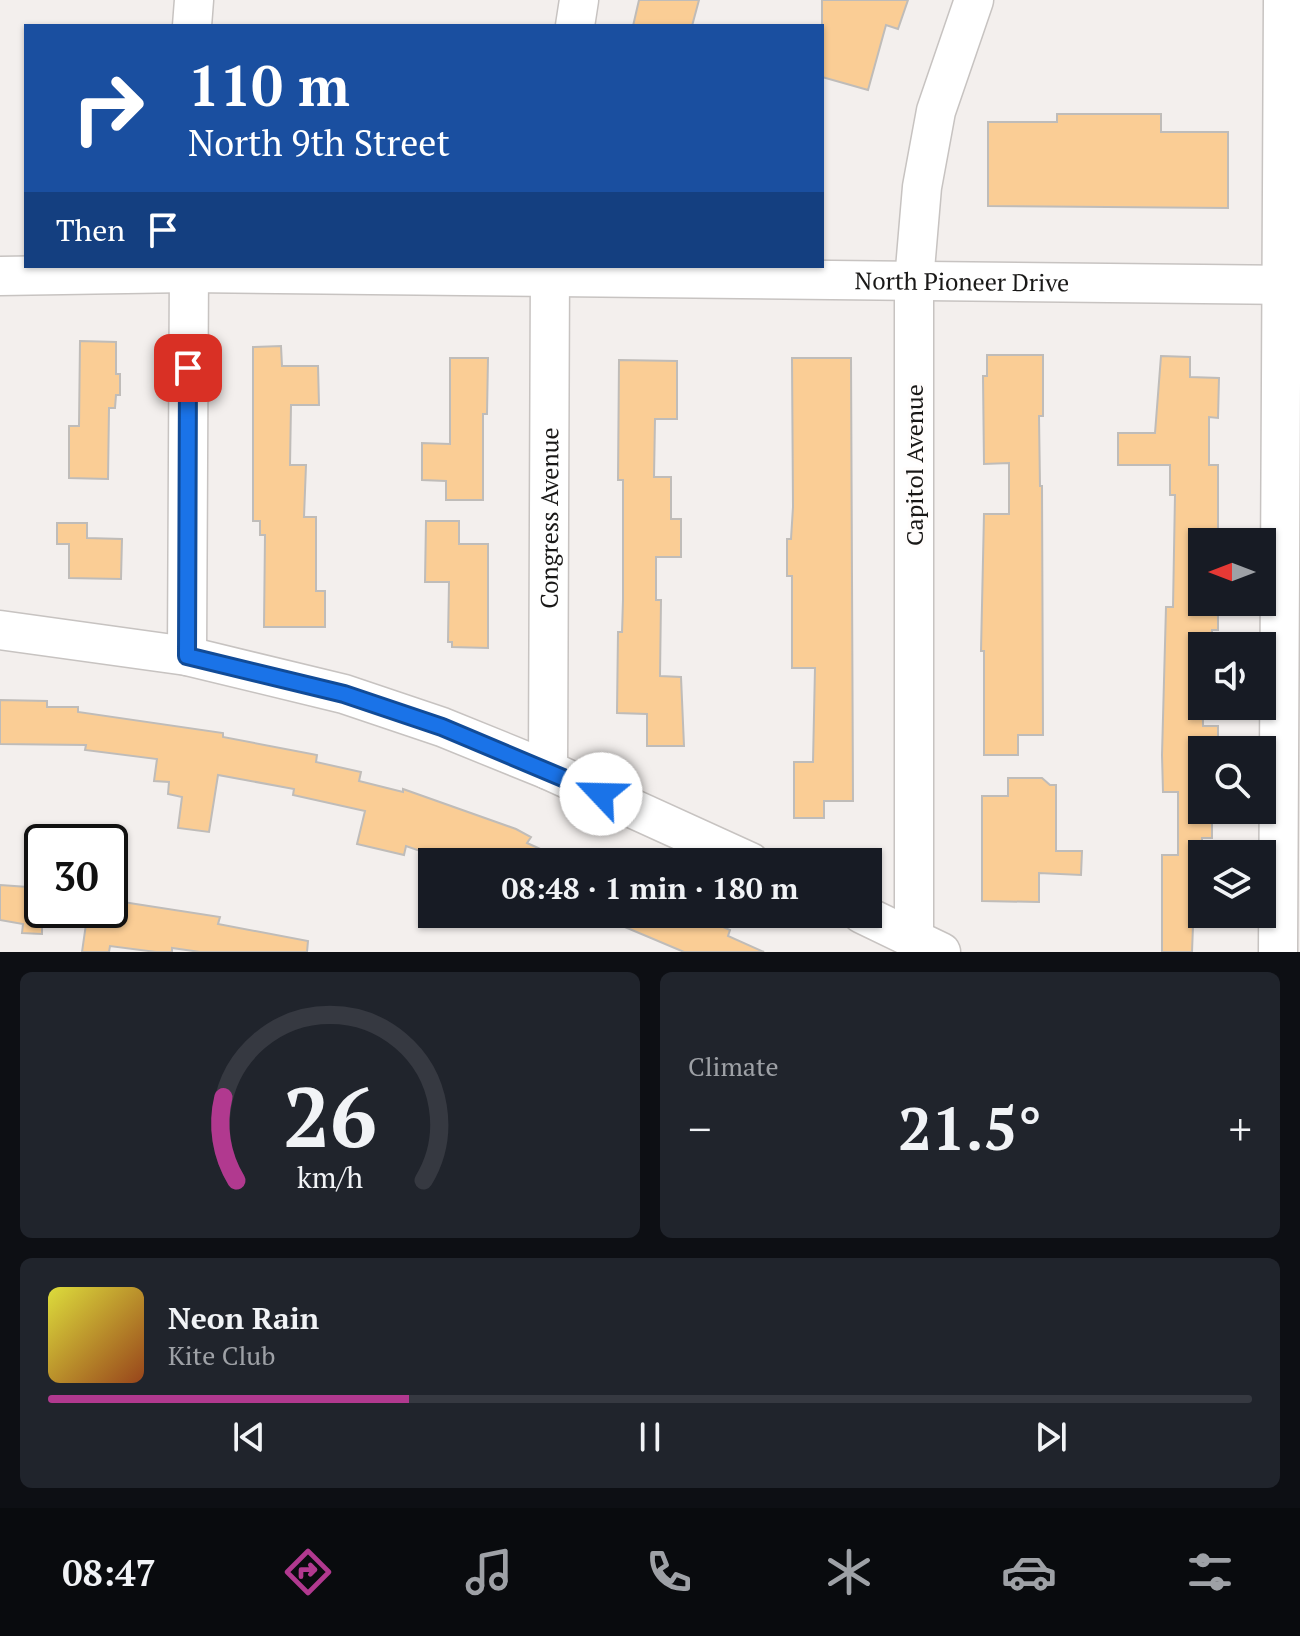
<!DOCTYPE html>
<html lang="en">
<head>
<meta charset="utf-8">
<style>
  body { margin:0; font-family:"PT Serif",serif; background:#20242c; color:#f1f3f6; height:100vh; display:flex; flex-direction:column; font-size:30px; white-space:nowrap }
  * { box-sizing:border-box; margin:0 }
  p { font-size:26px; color:#9ea1a6 }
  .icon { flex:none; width:44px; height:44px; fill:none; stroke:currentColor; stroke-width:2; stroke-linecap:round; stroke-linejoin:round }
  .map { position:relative; height:952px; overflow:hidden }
  .sheet { display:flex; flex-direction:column; gap:20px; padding:20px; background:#0d0f14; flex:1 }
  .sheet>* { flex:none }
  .hud { position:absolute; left:24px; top:24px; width:800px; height:244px; border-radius:0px; box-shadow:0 2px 6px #0004; background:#1a4fa0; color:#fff; overflow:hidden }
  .needle { width:52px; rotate:270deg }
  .tools { position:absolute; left:1188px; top:528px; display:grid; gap:16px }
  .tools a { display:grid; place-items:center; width:88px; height:88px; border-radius:0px; background:#171b24; box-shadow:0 2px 6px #0004; font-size:40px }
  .speed { position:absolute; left:24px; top:824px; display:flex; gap:16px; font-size:40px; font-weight:700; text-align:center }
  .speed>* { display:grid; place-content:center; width:104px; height:104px; border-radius:50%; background:#171b24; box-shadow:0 2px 6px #0004; line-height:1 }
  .speed .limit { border:4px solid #111; border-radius:12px; background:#fff; color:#111 }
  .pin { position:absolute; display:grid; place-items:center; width:68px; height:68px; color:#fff; margin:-34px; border-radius:16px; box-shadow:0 4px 12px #0006 }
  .me { position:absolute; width:88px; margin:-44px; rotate:294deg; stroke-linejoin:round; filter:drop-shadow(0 0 6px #0008) }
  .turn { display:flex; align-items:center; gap:28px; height:168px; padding:0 32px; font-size:36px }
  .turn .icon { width:104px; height:104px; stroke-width:2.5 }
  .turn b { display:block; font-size:56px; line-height:68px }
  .then { display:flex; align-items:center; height:76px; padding:0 32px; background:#0003; gap:16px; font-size:30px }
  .big { font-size:60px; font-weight:700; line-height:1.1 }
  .sheet .card { flex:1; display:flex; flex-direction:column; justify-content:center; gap:12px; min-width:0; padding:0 28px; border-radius:12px; background:#20242c }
  .sheet .dial { align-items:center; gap:0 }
  .dial svg { height:208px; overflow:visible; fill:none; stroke:#363941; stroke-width:7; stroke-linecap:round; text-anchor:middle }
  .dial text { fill:#f1f3f6; stroke:none }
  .song { display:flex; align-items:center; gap:24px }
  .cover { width:96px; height:96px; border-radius:12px; background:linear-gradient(135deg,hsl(60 70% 55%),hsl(20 70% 35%)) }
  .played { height:8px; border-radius:4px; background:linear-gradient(90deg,#b1398f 30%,#363941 30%) }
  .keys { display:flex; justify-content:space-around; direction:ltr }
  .heat { display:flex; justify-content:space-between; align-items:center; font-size:44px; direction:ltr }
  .sheet .tiles { flex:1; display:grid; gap:20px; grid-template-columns:1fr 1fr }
  .card:last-child { grid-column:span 2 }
  .trip { position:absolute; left:418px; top:848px; width:464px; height:80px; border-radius:0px; background:#171b24; box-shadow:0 2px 6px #0004; font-weight:700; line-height:80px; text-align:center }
  .tabs { display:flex; height:128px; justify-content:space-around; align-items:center; background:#090b0e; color:#9ea1a6 }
  .tabs .icon { width:56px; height:56px }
  .tabs .selected { color:#b1398f }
  .tabs b { font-size:36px; color:#f1f3f6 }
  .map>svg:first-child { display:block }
</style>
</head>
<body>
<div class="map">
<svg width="1300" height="952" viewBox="0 0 1300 952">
  <rect width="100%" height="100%" fill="#f3efed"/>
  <path fill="#facd95" stroke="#bfbcb9" stroke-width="2" d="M 639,0 L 699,0 L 692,26 L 633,26 Z
    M 822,0 L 908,0 L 898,29 L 886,25 L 868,90 L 822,77 Z
    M 1057,114 L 1161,114 L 1161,132 L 1228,132 L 1228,208 L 988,206 L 988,122 L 1057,122 Z
    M 80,341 L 116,342 L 116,374 L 120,374 L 120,395 L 116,395 L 115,408 L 109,408 L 108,479 L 69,478 L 69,426 L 79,426 Z
    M 281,346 L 282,366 L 318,366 L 319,405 L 291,405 L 290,465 L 306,465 L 304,517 L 316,517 L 316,591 L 325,591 L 325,627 L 264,627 L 265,535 L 260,535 L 260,521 L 253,521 L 253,347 Z
    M 987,355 L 1043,355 L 1043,416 L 1039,416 L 1040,486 L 1042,486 L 1043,735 L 1018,735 L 1018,755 L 984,755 L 984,651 L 981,651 L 984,514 L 1009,514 L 1009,463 L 984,464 L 983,376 L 987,376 Z
    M 1161,356 L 1190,357 L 1190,377 L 1219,378 L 1218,418 L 1209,417 L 1209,465 L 1218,465 L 1218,542 L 1202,542 L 1202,607 L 1218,607 L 1218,630 L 1212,630 L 1212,646 L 1202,646 L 1203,726 L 1218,726 L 1218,750 L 1202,750 L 1202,810 L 1212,810 L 1212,838 L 1202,838 L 1202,926 L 1193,926 L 1192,952 L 1162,952 L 1162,855 L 1178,855 L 1178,792 L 1163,792 L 1162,755 L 1166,607 L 1173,607 L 1175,495 L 1170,495 L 1170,465 L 1118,465 L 1118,433 L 1155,433 Z
    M 450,358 L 488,358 L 487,414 L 483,414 L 483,500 L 446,500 L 446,481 L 422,480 L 422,443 L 450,444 Z
    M 792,358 L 851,358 L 853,801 L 824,801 L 824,818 L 794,818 L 794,762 L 813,762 L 815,668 L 792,668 L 792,576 L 787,576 L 787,539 L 791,539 L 793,507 Z
    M 619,360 L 677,361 L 677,419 L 655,419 L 654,477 L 671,477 L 671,519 L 681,519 L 681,557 L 656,557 L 656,600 L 661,600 L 660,676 L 681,677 L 684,746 L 647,746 L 647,714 L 617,713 L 618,632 L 622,632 L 623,600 L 623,480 L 618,480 Z
    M 426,521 L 459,521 L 459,544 L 488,544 L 488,648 L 452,647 L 452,642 L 448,642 L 449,582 L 425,582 Z
    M 57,523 L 87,523 L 87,538 L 122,539 L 121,579 L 69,578 L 69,544 L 57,544 Z
    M 0,700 L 47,701 L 47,707 L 78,707 L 78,712 L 223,733 L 223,737 L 317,755 L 316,762 L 361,772 L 359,781 L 403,792 L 403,789 L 516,829 L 531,837 L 527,843 L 569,862 L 452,862 L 406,846 L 404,855 L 357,844 L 365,811 L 293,795 L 294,789 L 218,775 L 209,832 L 178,828 L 182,797 L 168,794 L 169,782 L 154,781 L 157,759 L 85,750 L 86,745 L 0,744 Z
    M 1008,778 L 1042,778 L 1050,785 L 1056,785 L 1056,851 L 1082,851 L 1081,875 L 1039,873 L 1039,902 L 982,901 L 982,796 L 1008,796 Z
    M 0,885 L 42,888 L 42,934 L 22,933 L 23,924 L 0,920 Z
    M 110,900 L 220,917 L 218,924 L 308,941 L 307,952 L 200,952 L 172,948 L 172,952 L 156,952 L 110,946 L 109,952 L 82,952 L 88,910 L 110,910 Z
    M 594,914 L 694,914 L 730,930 L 728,936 L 764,952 L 684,952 Z"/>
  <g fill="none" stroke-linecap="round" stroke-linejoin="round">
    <g stroke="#c7c3c1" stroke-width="41">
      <g id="minor">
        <path d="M 192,26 L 194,0"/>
        <path d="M 575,26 L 579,0"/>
        <path id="s1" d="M 0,276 L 189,273 L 1300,285"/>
        <path d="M 0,630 L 187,656 L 344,694 L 442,727 L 548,770 L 750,862"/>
        <path d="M 187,656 L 189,266"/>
        <path id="s2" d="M 548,770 L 550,266"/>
        <path d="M 862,914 L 941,952"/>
        <path d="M 914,938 L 914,281 L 922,187 L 936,111 L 974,0"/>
        <path d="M 1278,952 L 1283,0"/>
      </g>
    </g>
    <use href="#minor" stroke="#fff" stroke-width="38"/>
  </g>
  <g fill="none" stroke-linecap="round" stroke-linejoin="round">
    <g stroke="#114b97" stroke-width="20">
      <path id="route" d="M 188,368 L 187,656 L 344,694 L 442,727 L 601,794"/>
    </g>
    <use href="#route" stroke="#1a73e8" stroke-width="14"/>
  </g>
  <g text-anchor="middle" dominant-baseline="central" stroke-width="7" stroke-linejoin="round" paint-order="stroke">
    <g font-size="24" fill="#191817" stroke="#fffdfc">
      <text stroke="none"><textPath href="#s1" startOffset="962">North Pioneer Drive</textPath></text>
      <text transform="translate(914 465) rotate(-90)">Capitol Avenue</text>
      <text stroke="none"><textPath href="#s2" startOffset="252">Congress Avenue</textPath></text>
    </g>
  </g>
</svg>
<div class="tools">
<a><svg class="needle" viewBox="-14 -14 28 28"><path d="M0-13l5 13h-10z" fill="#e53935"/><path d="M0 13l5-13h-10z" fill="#9ea1a6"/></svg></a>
<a><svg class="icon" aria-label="sound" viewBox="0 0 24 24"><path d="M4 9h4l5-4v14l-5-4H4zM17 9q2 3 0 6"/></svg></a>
<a><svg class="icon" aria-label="search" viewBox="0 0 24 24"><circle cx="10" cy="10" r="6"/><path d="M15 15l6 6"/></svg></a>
<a><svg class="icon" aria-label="layers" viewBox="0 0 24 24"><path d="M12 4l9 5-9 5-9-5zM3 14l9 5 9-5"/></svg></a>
</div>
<div class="speed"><div class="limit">30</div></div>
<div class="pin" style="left:188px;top:368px;background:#d93025"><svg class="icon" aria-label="arrive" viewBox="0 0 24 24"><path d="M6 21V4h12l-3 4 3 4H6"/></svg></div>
<svg class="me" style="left:601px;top:794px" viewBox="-20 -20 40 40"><circle r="19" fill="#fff"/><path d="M0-13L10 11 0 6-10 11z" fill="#1a73e8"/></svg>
<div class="trip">08:48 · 1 min · 180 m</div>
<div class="hud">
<div class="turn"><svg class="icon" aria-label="right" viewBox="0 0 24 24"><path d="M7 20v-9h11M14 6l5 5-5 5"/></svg><div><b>110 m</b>North 9th Street</div></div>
<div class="then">Then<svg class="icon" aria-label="arrive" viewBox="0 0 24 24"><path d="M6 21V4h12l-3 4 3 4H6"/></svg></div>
</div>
</div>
<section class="sheet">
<div class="tiles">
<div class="card dial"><svg viewBox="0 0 100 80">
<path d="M14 69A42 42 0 1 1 86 69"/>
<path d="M14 69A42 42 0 0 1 9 37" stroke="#b1398f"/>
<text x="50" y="56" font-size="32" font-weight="700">26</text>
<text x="50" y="72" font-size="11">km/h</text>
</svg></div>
<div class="card"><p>Climate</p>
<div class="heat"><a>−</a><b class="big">21.5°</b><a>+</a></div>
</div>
<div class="card">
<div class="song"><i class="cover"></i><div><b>Neon Rain</b><p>Kite Club</p></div></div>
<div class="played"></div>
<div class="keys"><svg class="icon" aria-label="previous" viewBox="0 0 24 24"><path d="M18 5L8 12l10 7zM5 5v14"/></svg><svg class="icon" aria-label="pause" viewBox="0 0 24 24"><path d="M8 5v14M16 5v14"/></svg><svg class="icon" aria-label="next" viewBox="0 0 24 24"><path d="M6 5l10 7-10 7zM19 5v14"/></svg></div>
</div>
</div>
</section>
<nav class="tabs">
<b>08:47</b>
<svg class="icon selected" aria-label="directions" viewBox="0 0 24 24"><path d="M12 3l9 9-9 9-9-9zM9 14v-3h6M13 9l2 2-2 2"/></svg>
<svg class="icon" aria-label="music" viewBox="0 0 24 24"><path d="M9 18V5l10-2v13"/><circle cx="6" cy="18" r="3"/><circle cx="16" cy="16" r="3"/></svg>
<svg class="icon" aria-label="phone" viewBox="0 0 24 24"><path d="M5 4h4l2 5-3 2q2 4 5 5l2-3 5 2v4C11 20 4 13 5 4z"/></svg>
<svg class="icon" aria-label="climate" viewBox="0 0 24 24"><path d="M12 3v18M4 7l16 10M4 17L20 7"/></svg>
<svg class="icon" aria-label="car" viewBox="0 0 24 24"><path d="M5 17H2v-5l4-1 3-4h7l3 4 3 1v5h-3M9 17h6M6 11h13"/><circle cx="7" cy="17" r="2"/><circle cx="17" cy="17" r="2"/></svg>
<svg class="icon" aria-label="filters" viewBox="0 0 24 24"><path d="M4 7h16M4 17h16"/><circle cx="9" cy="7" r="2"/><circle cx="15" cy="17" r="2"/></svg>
</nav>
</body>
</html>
